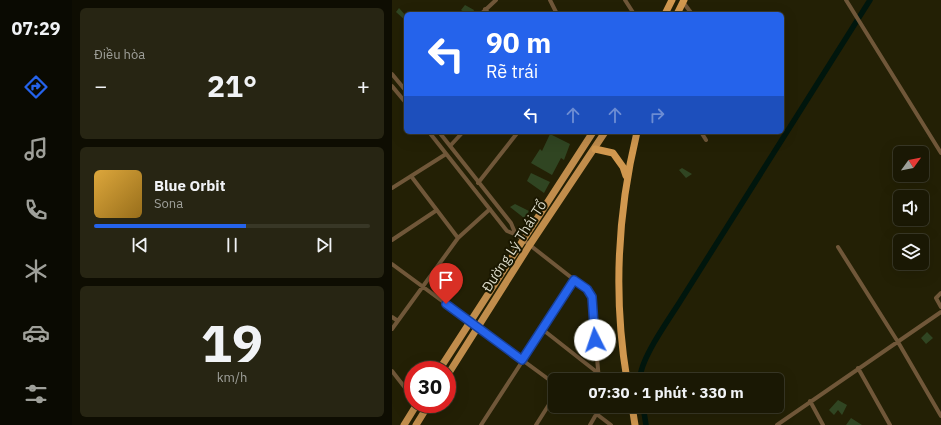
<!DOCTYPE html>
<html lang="vi">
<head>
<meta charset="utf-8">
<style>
  body { margin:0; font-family:"IBM Plex Sans",sans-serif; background:#272513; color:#f1f3f6; height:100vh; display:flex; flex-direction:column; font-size:15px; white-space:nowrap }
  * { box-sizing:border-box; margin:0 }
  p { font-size:13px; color:#9fa09a }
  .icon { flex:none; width:22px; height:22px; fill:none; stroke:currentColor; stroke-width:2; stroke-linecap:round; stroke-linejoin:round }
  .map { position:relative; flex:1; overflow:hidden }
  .details { display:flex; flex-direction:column; gap:8px; padding:8px; background:#0e0d02; width:320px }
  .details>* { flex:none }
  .top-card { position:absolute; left:12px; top:12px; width:380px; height:122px; border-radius:6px; box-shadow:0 4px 16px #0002,0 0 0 1px #383726; background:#2563eb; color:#fff; overflow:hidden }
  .needle { width:26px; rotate:57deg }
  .controls { position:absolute; left:501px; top:146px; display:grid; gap:8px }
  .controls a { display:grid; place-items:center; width:36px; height:36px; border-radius:6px; background:#1a1804; box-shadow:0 4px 16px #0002,0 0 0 1px #383726; font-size:20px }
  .speed { position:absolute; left:12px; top:361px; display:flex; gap:8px; font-size:20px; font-weight:700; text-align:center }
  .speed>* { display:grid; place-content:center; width:52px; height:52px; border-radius:50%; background:#1a1804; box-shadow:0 4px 16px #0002,0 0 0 1px #383726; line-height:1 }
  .speed .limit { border:6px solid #d22; background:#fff; color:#111 }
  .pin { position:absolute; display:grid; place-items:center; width:34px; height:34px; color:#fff; margin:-41px -17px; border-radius:50% 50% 50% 0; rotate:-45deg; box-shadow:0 0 4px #0007 }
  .pin .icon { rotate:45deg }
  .me { position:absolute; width:44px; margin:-22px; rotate:356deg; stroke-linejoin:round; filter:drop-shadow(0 0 3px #0008) }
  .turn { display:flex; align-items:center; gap:14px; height:84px; padding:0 16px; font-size:18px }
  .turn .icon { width:52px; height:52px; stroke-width:2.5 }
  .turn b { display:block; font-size:28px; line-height:34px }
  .lanes { display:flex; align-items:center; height:38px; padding:0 16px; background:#0003; justify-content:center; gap:20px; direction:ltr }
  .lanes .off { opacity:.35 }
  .big { font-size:30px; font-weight:700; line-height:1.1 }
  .details .card { flex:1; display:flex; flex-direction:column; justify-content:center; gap:6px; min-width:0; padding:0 14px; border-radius:6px; background:#272513 }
  .details .dial { align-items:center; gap:0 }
  .dial b { font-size:52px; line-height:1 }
  .song { display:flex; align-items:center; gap:12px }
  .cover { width:48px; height:48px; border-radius:6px; background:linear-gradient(135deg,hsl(40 70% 55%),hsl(40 70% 35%)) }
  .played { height:4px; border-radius:2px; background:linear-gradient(90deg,#2563eb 55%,#383726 55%) }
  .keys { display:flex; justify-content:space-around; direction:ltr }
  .heat { display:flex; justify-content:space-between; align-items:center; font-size:22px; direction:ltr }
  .trip { position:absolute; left:156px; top:373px; width:236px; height:40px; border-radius:6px; background:#1a1804; box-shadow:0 4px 16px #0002,0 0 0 1px #383726; font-weight:700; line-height:40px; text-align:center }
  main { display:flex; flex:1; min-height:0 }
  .menu { display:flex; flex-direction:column; width:72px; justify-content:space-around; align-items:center; background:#0a0a02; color:#9fa09a }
  .menu .icon { width:28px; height:28px }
  .menu .selected { color:#2563eb }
  .menu b { font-size:18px; color:#f1f3f6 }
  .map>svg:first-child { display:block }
</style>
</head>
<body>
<main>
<nav class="menu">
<b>07:29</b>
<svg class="icon selected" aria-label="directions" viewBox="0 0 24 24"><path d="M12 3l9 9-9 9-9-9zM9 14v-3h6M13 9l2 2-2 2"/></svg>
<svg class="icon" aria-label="music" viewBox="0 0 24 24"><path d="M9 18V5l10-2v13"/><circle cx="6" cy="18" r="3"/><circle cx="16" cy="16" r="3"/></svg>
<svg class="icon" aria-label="phone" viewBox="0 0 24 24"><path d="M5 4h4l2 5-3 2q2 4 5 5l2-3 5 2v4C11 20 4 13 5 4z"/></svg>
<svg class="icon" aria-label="climate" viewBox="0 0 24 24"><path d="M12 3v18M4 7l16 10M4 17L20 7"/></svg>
<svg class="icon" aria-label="car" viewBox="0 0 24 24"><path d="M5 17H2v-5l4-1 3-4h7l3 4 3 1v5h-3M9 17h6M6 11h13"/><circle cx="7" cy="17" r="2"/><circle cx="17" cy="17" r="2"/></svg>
<svg class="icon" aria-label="filters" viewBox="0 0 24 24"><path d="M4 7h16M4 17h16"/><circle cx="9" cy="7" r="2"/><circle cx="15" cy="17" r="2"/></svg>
</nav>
<section class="details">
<div class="card"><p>Điều hòa</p>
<div class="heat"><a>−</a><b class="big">21°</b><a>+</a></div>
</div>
<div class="card">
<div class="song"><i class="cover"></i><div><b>Blue Orbit</b><p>Sona</p></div></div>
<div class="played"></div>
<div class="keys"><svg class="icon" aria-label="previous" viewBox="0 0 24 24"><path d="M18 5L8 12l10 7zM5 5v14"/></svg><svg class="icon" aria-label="pause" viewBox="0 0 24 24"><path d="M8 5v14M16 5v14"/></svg><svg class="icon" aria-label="next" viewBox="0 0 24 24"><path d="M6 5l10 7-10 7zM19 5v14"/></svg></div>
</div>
<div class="card dial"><b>19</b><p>km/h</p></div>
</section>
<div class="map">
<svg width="549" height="425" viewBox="0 0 549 425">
  <rect width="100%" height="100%" fill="#232005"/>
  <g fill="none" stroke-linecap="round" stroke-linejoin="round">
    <path stroke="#00160d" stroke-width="5.5" d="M 248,380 C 247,360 278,318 289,300 L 478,0
      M 251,406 L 254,425"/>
  </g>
  <path fill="#304522" d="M 73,5 L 82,10 L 80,14 L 74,14 L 69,10 Z
    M 7,8 L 14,16 L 13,20 L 4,12 Z
    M 158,134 L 178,144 L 172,160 L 169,158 L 160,175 L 139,163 L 148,149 L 150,151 Z
    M 290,168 L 300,174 L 294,178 L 287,170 Z
    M 139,173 L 158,182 L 152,193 L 135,181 Z
    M 123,204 L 137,211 L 132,218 L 118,207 Z
    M 535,332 L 541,338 L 534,344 L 529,338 Z
    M 446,400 L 455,405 L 450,415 L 446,410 L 442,415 L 437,410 Z
    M 459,418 L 470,425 L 454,425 Z"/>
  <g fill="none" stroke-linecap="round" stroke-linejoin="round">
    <path stroke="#705739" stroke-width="4" d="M 158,0 L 165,14
      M 233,0 L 242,14
      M 454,0 L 549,153
      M 291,2 L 300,14
      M 93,9 L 97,14
      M 89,14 L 104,0
      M 0,74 L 14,91
      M 0,86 L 14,103
      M 37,132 L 115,231 L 125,235 L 199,293 L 207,380
      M 47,132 L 119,223 L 124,235
      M 309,132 L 314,140
      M 58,146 L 71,132
      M 19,176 L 66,238
      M 86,183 L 126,132
      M 0,188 L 54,154
      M 0,240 L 45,210
      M 446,247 L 506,342 L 549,416
      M 0,264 L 163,384
      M 549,293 L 544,298 L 549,307
      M 0,317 L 6,321
      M 0,329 L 66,238 L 98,209
      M 150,329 L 206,373
      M 466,368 L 498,425
      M 0,371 L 21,398
      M 418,401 L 431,425
      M 194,406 L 219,425
      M 89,425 L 183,280
      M 144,425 L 163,395
      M 198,425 L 209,406
      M 385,425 L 549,312"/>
    <path stroke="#c18d4c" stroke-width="7" d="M 47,370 L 201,132
      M 55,376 L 137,246 L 213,132
      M 12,425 L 25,404
      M 24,425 L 37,404"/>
    <path stroke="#d1984f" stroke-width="7" d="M 273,14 L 280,0
      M 285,14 L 292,0
      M 203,149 L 221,153 L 231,167 L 234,176
      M 235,380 C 221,296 225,215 245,132
      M 240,406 L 243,425"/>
  </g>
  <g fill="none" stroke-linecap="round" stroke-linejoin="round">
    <g stroke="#184099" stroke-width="10">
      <path id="route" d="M 54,304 L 130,360 L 182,280 L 195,289 L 200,297 L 203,340"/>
    </g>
    <use href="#route" stroke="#2563eb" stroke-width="7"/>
  </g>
  <g text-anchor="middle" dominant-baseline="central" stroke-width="4" stroke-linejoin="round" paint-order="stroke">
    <g font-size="14" fill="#dbdac9" stroke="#1a1700">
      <text transform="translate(122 246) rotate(-57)">Đường Lý Thái Tổ</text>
    </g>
  </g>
</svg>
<div class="controls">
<a><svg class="needle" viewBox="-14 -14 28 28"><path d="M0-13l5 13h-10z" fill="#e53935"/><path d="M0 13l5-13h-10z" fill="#9fa09a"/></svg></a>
<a><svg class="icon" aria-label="sound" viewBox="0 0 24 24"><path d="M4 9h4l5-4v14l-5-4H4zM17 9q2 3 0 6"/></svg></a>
<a><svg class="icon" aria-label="layers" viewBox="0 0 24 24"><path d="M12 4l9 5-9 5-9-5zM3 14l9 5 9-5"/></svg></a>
</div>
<div class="speed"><div class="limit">30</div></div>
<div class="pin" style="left:54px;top:304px;background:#d93025"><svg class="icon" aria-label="arrive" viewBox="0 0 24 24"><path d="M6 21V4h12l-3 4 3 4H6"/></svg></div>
<svg class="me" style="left:203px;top:340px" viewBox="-20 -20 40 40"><circle r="19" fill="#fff"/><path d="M0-13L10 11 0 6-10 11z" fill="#2563eb"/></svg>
<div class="trip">07:30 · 1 phút · 330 m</div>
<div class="top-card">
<div class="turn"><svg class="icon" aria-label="left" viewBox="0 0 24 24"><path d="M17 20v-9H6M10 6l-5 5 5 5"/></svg><div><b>90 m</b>Rẽ trái</div></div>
<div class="lanes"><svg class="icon" aria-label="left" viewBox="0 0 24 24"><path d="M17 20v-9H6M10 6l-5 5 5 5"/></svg><svg class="icon off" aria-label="ahead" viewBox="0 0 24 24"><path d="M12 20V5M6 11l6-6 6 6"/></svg><svg class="icon off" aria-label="ahead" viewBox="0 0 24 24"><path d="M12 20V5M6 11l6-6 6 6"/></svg><svg class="icon off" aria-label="right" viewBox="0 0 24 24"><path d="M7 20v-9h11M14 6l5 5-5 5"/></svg></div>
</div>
</div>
</main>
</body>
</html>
